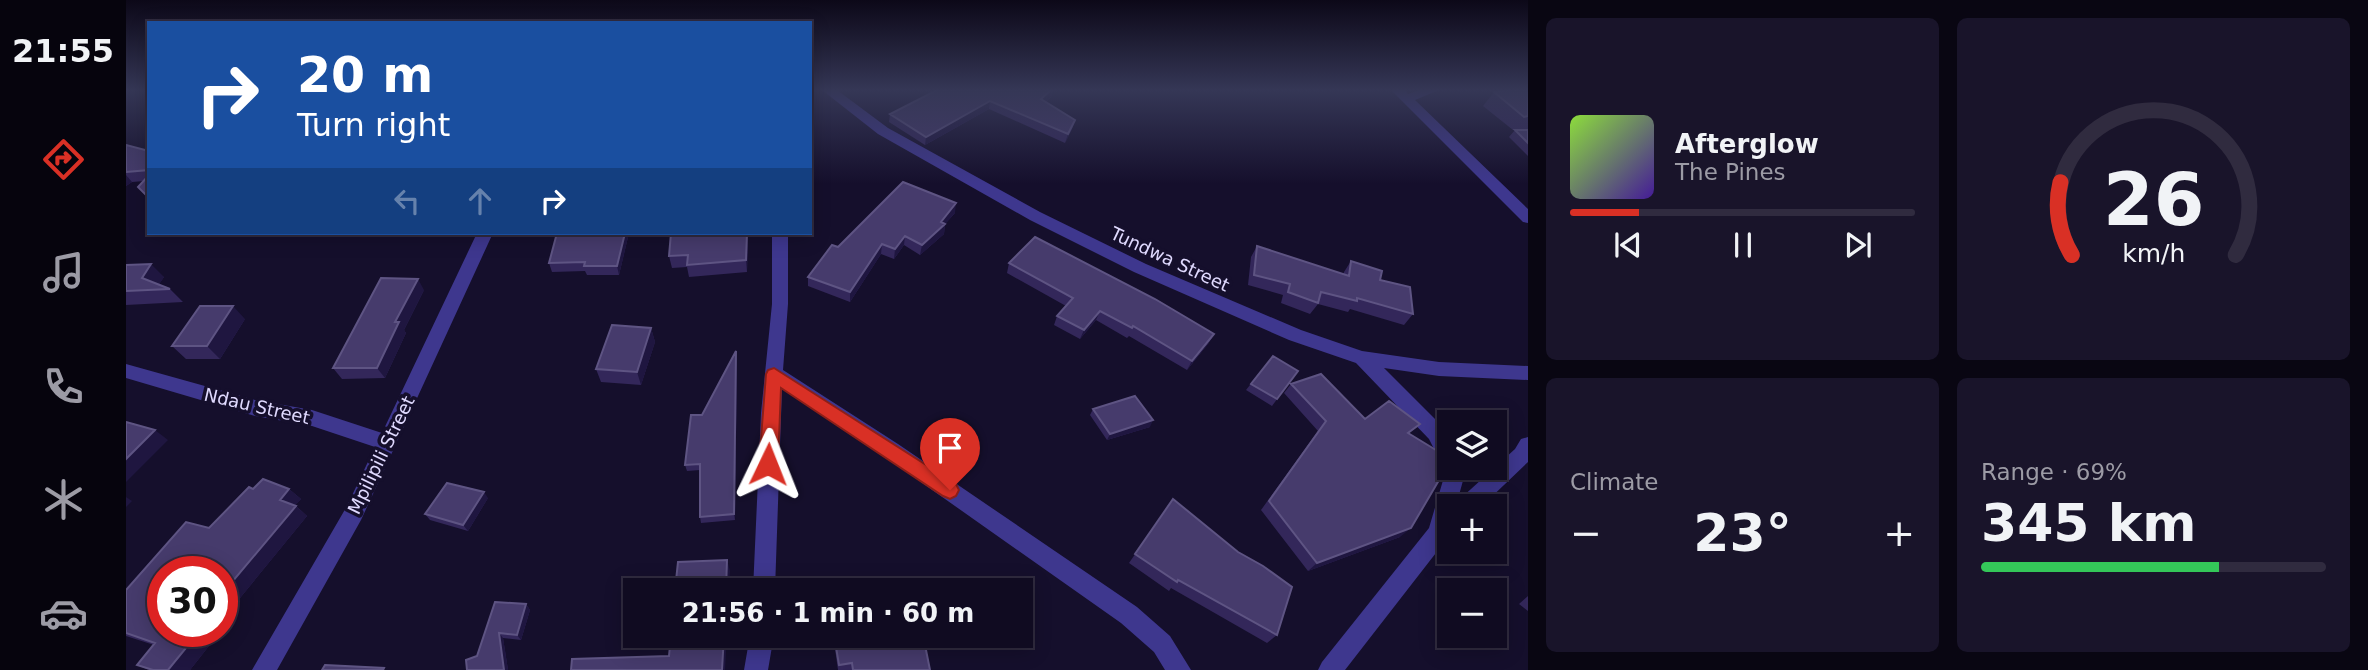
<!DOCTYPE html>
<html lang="en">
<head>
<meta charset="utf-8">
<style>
  body { margin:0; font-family:"DejaVu Sans",sans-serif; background:#19142a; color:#f1f3f6; height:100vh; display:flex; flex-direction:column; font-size:26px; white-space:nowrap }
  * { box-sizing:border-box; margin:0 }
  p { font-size:23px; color:#9c9ba5 }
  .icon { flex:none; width:38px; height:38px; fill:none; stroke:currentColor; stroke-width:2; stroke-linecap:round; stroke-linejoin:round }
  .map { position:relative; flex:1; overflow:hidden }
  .side { display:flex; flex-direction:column; gap:18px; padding:18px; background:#090612; width:840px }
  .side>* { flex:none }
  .guide { position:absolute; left:21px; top:21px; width:665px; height:214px; border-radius:0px; box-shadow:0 4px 18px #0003,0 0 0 2px #302b3f; background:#1a4fa0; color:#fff; overflow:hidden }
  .fabs { position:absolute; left:1311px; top:410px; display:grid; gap:14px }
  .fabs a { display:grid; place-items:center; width:70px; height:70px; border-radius:0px; background:#100b21; box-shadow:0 4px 18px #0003,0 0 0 2px #302b3f; font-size:35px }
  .speed { position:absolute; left:21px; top:556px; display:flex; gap:14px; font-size:35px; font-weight:700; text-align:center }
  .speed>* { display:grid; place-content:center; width:91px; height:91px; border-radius:50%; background:#100b21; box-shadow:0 4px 18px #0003,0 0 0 2px #302b3f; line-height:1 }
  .speed .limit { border:10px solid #d22; background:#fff; color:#111 }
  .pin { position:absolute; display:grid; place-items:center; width:60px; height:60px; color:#fff; margin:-72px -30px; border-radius:50% 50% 50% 0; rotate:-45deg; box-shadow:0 0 7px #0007 }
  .pin .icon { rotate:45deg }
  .me { position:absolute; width:77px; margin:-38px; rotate:2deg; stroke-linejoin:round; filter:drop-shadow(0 0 5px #0008) }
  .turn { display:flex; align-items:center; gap:24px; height:147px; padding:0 35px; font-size:32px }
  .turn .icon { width:91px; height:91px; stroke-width:2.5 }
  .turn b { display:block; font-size:49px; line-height:60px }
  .lanes { display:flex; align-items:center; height:66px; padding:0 35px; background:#0003; justify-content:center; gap:35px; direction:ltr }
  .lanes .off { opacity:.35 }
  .big { font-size:52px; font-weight:600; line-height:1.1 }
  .side .tile { flex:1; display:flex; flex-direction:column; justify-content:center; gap:10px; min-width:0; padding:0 24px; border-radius:10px; background:#19142a }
  .side .dial { align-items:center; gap:0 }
  .dial svg { height:182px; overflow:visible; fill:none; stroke:#302b3f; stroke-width:7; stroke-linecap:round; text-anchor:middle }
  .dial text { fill:#f1f3f6; stroke:none }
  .song { display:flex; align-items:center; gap:21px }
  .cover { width:84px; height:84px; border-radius:10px; background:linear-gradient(135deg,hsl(90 70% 55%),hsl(260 70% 35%)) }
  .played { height:7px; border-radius:4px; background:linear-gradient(90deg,#d93025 20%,#302b3f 20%) }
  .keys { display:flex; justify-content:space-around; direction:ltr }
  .heat { display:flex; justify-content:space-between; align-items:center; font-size:38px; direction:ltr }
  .charge { height:10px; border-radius:5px; background:linear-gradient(90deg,#34c759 69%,#302b3f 0) }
  .side .tiles { flex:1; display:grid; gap:18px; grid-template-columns:repeat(2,1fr) }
  .trip { position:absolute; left:497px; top:578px; width:410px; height:70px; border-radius:0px; background:#100b21; box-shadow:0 4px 18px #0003,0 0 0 2px #302b3f; font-weight:600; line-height:70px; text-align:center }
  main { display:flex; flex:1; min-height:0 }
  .dock { display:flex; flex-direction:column; width:126px; justify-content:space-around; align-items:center; background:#06040d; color:#9c9ba5 }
  .dock .icon { width:49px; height:49px }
  .dock .active { color:#d93025 }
  .dock b { font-size:32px; color:#f1f3f6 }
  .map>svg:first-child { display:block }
</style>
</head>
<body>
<main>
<nav class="dock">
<b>21:55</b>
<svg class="icon active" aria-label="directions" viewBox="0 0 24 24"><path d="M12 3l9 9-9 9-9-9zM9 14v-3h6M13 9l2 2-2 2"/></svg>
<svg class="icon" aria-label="music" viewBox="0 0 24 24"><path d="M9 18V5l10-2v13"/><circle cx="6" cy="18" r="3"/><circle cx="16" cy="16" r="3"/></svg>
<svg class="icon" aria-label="phone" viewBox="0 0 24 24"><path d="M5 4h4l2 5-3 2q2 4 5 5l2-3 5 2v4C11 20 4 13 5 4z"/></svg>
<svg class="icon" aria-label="climate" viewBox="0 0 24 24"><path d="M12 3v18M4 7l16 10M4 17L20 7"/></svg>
<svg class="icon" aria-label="car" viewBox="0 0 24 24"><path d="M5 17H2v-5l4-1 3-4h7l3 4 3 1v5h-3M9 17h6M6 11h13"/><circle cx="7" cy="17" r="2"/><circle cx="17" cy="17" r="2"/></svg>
</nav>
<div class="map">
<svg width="1402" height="670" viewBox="0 0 1402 670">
  <rect width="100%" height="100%" fill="#150f2c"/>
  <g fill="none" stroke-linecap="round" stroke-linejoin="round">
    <path fill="#3e378e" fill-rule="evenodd" d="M 696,90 L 711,90 L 762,128 L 914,212 L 1020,264 L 1175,330 L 1236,351 L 1313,362 L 1402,366 L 1402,380 L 1313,376 L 1258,368 L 1317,427 L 1323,439 L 1323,467 L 1335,467 L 1338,477 L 1330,506 L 1323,506 L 1323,532 L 1320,540 L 1219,670 L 1192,670 L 1196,662 L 1303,528 L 1318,477 L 1316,465 L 1303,439 L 1230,363 L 1163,340 L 1008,272 L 904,220 L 752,134 Z
      M 1265,90 L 1279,90 L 1282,94 L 1293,90 L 1313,90 L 1289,100 L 1402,209 L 1402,223 L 1397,222 Z
      M 351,233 L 367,233 L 235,520 L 151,670 L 126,670 L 221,506 L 249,447 L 186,426 L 129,416 L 0,378 L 0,364 L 129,400 L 186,410 L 256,433 Z
      M 646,233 L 662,233 L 662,304 L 657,370 L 772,444 L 1011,607 L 1044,636 L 1065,670 L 1039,670 L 1028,652 L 995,623 L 758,456 L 656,388 L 649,590 L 627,590 L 635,413 L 646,304 Z
      M 1402,437 L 1402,462 L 1356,506 L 1331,506 L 1334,499 L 1389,449 L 1395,439 Z
      M 624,635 L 648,635 L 642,670 L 618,670 Z"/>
  </g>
  <path fill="#33275a" d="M 811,90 L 927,90 L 925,97 L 920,102 L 949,120 L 946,129 L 939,143 L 863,109 L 799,145 L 763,122 L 764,114 Z
    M 1402,90 L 1402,129 L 1387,130 L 1357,106 L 1368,92 Z
    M 1389,130 L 1402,130 L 1402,156 L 1383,137 Z
    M 0,145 L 23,151 L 23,199 L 12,187 L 18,181 L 6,182 L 0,186 Z
    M 829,213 L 819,224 L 818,234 L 794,255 L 778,245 L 768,259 L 755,254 L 724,302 L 682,286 L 682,277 L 712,247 Z
    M 162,233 L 205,233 L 164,236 Z
    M 503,233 L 493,275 L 461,275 L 459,271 L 426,272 L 423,263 Z
    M 545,233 L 622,233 L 621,272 L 563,277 L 561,267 L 546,268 L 543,256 Z
    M 1131,246 L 1217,275 L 1218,272 L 1225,261 L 1254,280 L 1287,314 L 1278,325 L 1224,309 L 1222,312 L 1192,304 L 1184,314 L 1155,303 L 1157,295 L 1122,285 L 1125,257 Z
    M 883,263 L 1088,334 L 1082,344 L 1061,370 L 1003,336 L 1001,338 L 970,320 L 954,339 L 928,325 L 931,316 L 940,306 L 881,273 Z
    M 0,265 L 38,277 L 33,284 L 44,289 L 57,302 L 0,305 Z
    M 298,290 L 278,330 L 280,333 L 259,378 L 216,379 L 207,368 Z
    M 119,319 L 94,359 L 60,359 L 46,346 Z
    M 525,328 L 529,342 L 515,385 L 475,382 L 470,369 Z
    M 1147,356 L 1172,371 L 1146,406 L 1120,390 Z
    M 611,358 L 609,520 L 575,523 L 574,517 L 574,470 L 561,471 L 559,465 L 576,415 Z
    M 1165,384 L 1239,419 L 1283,434 L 1274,537 L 1182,571 L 1135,510 L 1192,431 L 1158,393 Z
    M 967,409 L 1024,427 L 981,440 L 964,415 Z
    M 127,489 L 163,489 L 175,499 L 169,505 L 181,516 L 96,620 L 96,572 L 37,632 L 94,632 L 64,670 L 23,670 L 11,665 L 28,645 L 0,636 L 0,590 L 83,528 Z
    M 362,498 L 342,531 L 304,520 L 299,514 Z
    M 1047,499 L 1151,635 L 1141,643 L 1045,588 L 1043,591 L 1003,563 Z
    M 1402,596 L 1402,611 L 1393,604 Z
    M 400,604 L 404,610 L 395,640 L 377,638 L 382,670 L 341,670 L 351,656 Z
    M 707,635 L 797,635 L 804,670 L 712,670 Z"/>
  <path fill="#1f1640" d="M 925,90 L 927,90 L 925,97 L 913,108 L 915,99 Z
    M 864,101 L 863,109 L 799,145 L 800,137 Z
    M 949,120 L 946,129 L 939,143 L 942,134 Z
    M 0,175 L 6,182 L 0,186 Z
    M 830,203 L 829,213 L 819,224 L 818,234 L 794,255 L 796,245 Z
    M 499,233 L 503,233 L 493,275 L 491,266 Z
    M 621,233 L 622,233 L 622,234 L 621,272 L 620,260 Z
    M 779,236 L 778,245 L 768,259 L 769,249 Z
    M 756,244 L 755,254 L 724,302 L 724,292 Z
    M 25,264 L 38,277 L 30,289 L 16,278 Z
    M 292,279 L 298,290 L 278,330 L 280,333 L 259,378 L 251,368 L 269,322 Z
    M 107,306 L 119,319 L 94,359 L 81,346 Z
    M 974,311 L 970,320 L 954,339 L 958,330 Z
    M 525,328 L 529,342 L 515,385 L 511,372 Z
    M 1088,334 L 1082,344 L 1061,370 L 1066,361 Z
    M 610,351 L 611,358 L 609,520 L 608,514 Z
    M 1027,420 L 1024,427 L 981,440 L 984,434 Z
    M 29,430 L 42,440 L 0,482 L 0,459 Z
    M 163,489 L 175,499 L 165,510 L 154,500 Z
    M 358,492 L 362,498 L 342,531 L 337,525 Z
    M 0,497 L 6,501 L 0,507 Z
    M 170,506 L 181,516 L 96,620 L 96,594 Z
    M 1285,528 L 1274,537 L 1182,571 L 1191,563 Z
    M 601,560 L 604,571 L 603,590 L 600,590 Z
    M 400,604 L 404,610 L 395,640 L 391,635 Z
    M 73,632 L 94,632 L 64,670 L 42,670 Z
    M 373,633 L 377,638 L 382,670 L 378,670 Z
    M 598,635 L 601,635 L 599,670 L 596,670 Z"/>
  <path fill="#463b6c" stroke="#5e5483" stroke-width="2" d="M 811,90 L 925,90 L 915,99 L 949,120 L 942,134 L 864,101 L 800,137 L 764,114 Z
    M 1388,90 L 1402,90 L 1402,116 L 1398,117 L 1368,92 Z
    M 1389,130 L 1402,130 L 1402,143 Z
    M 0,145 L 23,151 L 23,170 L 0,172 Z
    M 23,175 L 23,191 L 19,194 L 12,187 Z
    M 777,182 L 830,203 L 815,222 L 819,224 L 796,245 L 779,236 L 769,249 L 756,244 L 724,292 L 682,277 L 706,245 L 712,247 Z
    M 431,233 L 499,233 L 491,266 L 458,266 L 459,262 L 423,263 Z
    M 545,233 L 621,233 L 620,260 L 561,265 L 562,255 L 543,256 Z
    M 909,237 L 1029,299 L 1088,334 L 1066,361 L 1007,326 L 1006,328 L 974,311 L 958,330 L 931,316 L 947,298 L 883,263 Z
    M 1131,246 L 1223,276 L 1225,261 L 1256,271 L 1254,280 L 1284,287 L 1287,314 L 1231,298 L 1231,301 L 1195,292 L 1192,303 L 1162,292 L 1164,284 L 1128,275 Z
    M 25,264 L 16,278 L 44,289 L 0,291 L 0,265 Z
    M 255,278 L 292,279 L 269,322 L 273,322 L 251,368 L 207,368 Z
    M 74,306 L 107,306 L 81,346 L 46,346 Z
    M 486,325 L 525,328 L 511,372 L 470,369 Z
    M 610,351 L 608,514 L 574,517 L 574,464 L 559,465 L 565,415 L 576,415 Z
    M 1147,356 L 1172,371 L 1151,399 L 1125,384 Z
    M 1195,374 L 1239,419 L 1263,401 L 1294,424 L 1282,433 L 1323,458 L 1323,463 L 1285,528 L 1191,563 L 1143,501 L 1200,421 L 1165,384 Z
    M 1009,396 L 1027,420 L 984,434 L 967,409 Z
    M 0,422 L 29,430 L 0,459 Z
    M 137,479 L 163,489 L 154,500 L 170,506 L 96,594 L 96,572 L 37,572 L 37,632 L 73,632 L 42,670 L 27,670 L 11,665 L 29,643 L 0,633 L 0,590 L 60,522 L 83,528 L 123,487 L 127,489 Z
    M 321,483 L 358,492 L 337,525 L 299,514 Z
    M 1047,499 L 1112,552 L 1137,566 L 1166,587 L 1151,635 L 1052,580 L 1051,582 L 1009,554 Z
    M 601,560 L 600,590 L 549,590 L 552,562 Z
    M 369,602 L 400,604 L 391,635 L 373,633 L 378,670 L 341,670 L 340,660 L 351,656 Z
    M 545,635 L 598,635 L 596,670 L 445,670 L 446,659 L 543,656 Z
    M 708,635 L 797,635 L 804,670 L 727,670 L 726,663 L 713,665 Z
    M 199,665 L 258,668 L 257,670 L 196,670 Z"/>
  <linearGradient id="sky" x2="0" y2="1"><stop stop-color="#0c0818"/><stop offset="0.49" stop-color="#353756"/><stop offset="1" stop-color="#353756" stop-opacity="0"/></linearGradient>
  <rect width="1402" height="184" fill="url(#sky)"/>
  <path fill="#d93025" stroke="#8d1f18" stroke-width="2" d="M 648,368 L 830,484 L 833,490 L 830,496 L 824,499 L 817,496 L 655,388 L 652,464 L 649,469 L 642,472 L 636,469 L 633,464 L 640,374 L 642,370 Z"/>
  <g text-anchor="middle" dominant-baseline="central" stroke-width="7" stroke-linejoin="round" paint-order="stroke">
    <g font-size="18" fill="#e0daff" stroke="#150f2c">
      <text transform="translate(1044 259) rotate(25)">Tundwa Street</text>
      <text transform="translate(131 406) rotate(13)">Ndau Street</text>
      <text transform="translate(255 455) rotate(-64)">Mpilipili Street</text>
    </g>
  </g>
</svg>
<div class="fabs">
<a><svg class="icon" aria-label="layers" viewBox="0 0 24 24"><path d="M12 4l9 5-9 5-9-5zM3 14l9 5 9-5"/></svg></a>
<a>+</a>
<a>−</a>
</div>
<div class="speed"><div class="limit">30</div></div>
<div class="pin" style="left:824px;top:490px;background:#d93025"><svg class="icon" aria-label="arrive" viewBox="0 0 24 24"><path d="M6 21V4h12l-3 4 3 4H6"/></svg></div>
<svg class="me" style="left:642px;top:464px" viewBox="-20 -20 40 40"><path d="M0-17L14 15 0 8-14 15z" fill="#d93025" stroke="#fff" stroke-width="4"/></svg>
<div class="trip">21:56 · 1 min · 60 m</div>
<div class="guide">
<div class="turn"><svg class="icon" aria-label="right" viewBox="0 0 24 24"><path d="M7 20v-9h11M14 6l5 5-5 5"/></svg><div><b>20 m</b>Turn right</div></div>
<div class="lanes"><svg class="icon off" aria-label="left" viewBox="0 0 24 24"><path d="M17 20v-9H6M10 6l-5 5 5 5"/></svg><svg class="icon off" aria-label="ahead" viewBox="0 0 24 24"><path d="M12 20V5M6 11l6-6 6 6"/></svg><svg class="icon" aria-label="right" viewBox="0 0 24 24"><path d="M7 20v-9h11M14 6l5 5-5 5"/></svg></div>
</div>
</div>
<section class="side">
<div class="tiles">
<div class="tile">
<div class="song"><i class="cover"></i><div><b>Afterglow</b><p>The Pines</p></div></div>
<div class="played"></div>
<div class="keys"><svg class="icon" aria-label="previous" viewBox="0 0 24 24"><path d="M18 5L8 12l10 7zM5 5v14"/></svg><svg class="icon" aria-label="pause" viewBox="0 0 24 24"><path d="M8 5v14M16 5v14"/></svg><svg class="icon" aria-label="next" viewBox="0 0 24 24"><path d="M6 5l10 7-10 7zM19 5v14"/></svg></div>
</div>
<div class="tile dial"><svg viewBox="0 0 100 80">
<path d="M14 69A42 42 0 1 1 86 69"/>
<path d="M14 69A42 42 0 0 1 9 37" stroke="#d93025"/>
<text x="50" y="56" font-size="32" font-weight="700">26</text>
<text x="50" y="72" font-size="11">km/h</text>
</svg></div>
<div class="tile"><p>Climate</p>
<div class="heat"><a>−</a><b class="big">23°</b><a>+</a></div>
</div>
<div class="tile"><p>Range · 69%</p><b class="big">345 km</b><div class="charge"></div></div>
</div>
</section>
</main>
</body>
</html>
